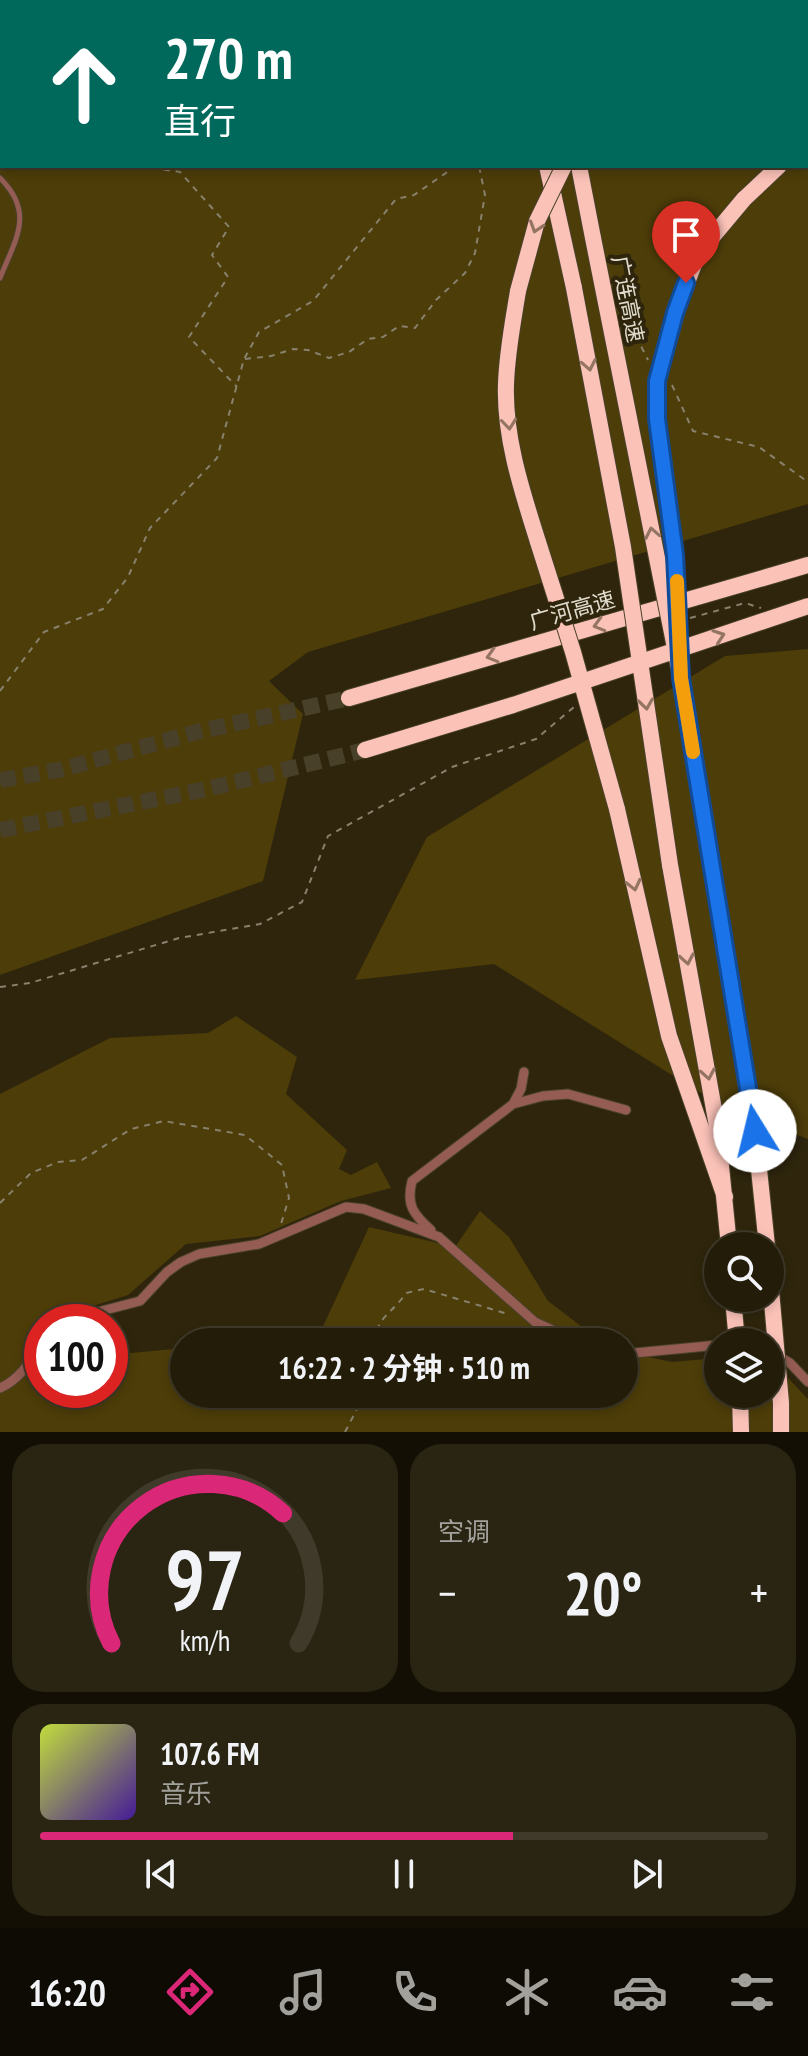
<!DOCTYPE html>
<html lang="zh">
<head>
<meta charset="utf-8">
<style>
  body { margin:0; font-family:"PT Sans Narrow","Noto Sans SC",sans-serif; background:#2a2512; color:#f1f3f6; height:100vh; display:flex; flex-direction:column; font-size:30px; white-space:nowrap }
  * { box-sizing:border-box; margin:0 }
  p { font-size:26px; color:#a2a19c }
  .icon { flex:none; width:44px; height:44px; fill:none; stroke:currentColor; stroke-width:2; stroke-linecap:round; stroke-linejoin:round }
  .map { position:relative; height:1432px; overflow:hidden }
  .details { display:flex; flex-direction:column; gap:12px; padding:12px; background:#130f05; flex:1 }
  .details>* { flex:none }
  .banner { position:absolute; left:0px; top:0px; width:808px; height:168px; box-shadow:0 4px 12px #0003,0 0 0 2px #3f3a2a; background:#00695c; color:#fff; overflow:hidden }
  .tools { position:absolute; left:704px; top:1232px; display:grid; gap:16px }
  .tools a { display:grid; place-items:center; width:80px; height:80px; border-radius:50%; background:#221c09; box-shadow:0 4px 12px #0003,0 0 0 2px #3f3a2a; font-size:40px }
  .speed { position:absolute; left:24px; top:1304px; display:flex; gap:16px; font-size:40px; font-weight:700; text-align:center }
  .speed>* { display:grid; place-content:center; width:104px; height:104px; border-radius:50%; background:#221c09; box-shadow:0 4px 12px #0003,0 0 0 2px #3f3a2a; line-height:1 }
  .speed .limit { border:12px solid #d22; background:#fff; color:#111 }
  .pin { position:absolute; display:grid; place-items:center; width:68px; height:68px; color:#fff; margin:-82px -34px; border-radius:50% 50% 50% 0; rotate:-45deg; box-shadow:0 0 8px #0007 }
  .pin .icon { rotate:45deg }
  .me { position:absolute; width:88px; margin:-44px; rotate:351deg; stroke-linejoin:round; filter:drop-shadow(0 0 6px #0008) }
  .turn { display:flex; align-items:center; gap:28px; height:168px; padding:0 32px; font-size:36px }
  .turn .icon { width:104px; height:104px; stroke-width:2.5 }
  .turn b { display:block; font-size:56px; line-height:68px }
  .big { font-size:60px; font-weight:700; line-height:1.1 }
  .details .card { flex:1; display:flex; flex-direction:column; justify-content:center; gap:12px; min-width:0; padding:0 28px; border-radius:32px; background:#2a2512 }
  .details .dial { align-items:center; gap:0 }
  .dial svg { height:208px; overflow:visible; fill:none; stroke:#3f3a2a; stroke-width:7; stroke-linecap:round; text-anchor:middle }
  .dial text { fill:#f1f3f6; stroke:none }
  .song { display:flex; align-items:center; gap:24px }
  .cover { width:96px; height:96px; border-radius:12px; background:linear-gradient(135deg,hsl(70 70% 55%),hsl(260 70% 35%)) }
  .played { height:8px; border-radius:4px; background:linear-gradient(90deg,#db2777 65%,#3f3a2a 65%) }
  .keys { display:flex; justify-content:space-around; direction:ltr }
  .heat { display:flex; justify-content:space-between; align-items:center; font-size:44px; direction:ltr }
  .details .tiles { flex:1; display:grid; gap:12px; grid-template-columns:1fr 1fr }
  .card:last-child { grid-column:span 2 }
  .trip { position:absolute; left:170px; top:1328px; width:468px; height:80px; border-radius:40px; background:#221c09; box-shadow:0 4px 12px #0003,0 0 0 2px #3f3a2a; font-weight:700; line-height:80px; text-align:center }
  .dock { display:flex; height:128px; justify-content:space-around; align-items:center; background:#0e0b04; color:#a2a19c }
  .dock .icon { width:56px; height:56px }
  .dock .current { color:#db2777 }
  .dock b { font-size:36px; color:#f1f3f6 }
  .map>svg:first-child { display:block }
</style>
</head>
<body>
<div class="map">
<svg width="808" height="1432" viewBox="0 0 808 1432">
  <rect width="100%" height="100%" fill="#2e250c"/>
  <path fill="#4d3d09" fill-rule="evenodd" d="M 0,0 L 808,0 L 808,504 L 308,652 L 269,681 L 303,714 L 263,881 L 0,975 ZM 2,2 L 806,2 L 806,166 L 2,166 Z
    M 808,649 L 808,1139 L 728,1110 L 494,964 L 355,980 L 427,837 L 725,656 Z
    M 236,1016 L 297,1057 L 286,1094 L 347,1150 L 339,1169 L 351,1175 L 377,1162 L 391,1188 L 341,1201 L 260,1236 L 186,1244 L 128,1295 L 42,1322 L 42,1390 L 110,1390 L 110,1355 L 184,1348 L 184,1394 L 624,1394 L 624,1352 L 672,1362 L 718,1358 L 718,1394 L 770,1394 L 770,1366 L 789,1379 L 808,1399 L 808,1432 L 0,1432 L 0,1094 L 110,1038 L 208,1033 Z
    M 480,1211 L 509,1237 L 548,1301 L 602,1342 L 250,1342 L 319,1335 L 369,1227 L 455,1247 Z"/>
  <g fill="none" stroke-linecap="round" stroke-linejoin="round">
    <path stroke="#494029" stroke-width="16" stroke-dasharray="16 8" stroke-linecap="butt" d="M 0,780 L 59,770 L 197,732 L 349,698
      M 0,830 L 207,789 L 365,750"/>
    <g stroke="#4a422b" stroke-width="7">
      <path id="lane" d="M 0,178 C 35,213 16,238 0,278"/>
    </g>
    <g stroke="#4a422b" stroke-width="11">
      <path id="street" d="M 513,1104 L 543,1096 L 568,1094 L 626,1110
        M 431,1230 C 413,1214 406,1205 412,1181 L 513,1104 L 521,1089 L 524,1072
        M 59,1322 L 140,1301 L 167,1272 L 181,1262 L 199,1254 L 259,1244 L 346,1207 L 364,1209 L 439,1237 L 535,1322 L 579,1342
        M 624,1354 L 718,1345
        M 774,1354 L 790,1363 L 808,1382
        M 0,1388 C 21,1379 30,1361 42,1342"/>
    </g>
    <g stroke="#4a422b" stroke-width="18">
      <path id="highway" d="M 516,0 L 516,2
        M 548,0 L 549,2
        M 608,0 L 614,2
        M 802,0 L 805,2
        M 806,32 L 808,33
        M 806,78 L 808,79
        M 806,145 L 808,144
        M 547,166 L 574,288
        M 579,166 L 593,238
        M 744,199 L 779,166
        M 518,291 C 513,322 507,352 506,384 C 504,437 522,491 538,542
        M 349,698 L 808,565
        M 365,750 L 513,705
        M 696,774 L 755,1131 L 767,1246
        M 617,809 L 669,1036 L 725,1197
        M 670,865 L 717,1126 L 729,1246
        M 733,1298 L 737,1342
        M 740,1394 L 741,1432
        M 781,1432 L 781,1403"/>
    </g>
    <path stroke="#88816d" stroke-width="2" stroke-dasharray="6 6" stroke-linecap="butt" d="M 192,0 L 192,2
      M 710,0 L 715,2
      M 759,2 L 760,0
      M 0,106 L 2,107
      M 140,166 L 180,172 L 229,227 L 212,255 L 228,277 L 189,337 L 237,387
      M 636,336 L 648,360
      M 245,359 L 271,356 L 293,349 L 308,350 L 329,358 L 349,352 L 368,339 L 383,337 L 399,326 L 415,328 L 436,300 L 465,273 L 475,253 L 485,195 L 479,166
      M 672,385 L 693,431 L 759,447 L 808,482
      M 690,618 L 745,603 L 761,608
      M 0,691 L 44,632 L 103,609 L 128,577 L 150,528 L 217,458 L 244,359 L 259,332 L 313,301 L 396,199 L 414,195 L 456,166
      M 0,987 L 30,983 L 179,938 L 260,924 L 302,902 L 328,836 L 452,767 L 536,739 L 574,707
      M 0,1203 L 31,1173 L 58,1162 L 82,1160 L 131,1129 L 164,1121 L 245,1135 L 282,1165 L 289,1198 L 281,1224
      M 374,1342 C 378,1315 392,1314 406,1293 L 424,1289 L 508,1314
      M 345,1432 L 357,1409 L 358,1394"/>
    <use href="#lane" stroke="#945c53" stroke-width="5"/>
    <use href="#street" stroke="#945c53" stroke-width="9"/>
    <use href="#highway" stroke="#fbc2b8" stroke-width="16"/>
    <g stroke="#4a422b" stroke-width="18" stroke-linecap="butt">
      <path id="highway-bridge" d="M 593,238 L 681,678 L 696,774
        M 574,288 L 623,547 L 670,865
        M 518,291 L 537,221 L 564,166
        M 538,542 L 573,652 L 617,809
        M 678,624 L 675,555 L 657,419 L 657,381 L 675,313 L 698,254 L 744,199
        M 513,705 L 808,606
        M 770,1279 L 781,1403"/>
    </g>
    <use href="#highway-bridge" stroke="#fbc2b8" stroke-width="16"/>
  </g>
  <defs><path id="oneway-chevron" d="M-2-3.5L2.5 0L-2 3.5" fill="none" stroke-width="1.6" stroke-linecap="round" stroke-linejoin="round" transform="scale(2)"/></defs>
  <g stroke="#947462">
    <use href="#oneway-chevron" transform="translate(536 227) rotate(108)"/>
    <use href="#oneway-chevron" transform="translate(589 365) rotate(79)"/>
    <use href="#oneway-chevron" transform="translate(509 424) rotate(84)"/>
    <use href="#oneway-chevron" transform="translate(652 533) rotate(-101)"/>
    <use href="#oneway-chevron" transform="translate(599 625) rotate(164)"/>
    <use href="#oneway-chevron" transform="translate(719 636) rotate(-19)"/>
    <use href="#oneway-chevron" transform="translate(492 656) rotate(164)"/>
    <use href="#oneway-chevron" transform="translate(646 704) rotate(82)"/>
    <use href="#oneway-chevron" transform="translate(634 885) rotate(77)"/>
    <use href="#oneway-chevron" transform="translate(687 959) rotate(80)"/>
    <use href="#oneway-chevron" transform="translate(708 1074) rotate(80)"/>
  </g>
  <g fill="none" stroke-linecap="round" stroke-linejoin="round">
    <g stroke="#114b97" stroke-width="20">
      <path id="route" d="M 686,283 L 675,313 L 657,381 L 657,419 L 675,555 L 681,678 L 755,1131"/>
    </g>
    <use href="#route" stroke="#1a73e8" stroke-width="14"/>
    <path stroke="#f59e0b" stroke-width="14" d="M 677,581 L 681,678 L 693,752"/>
  </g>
  <g text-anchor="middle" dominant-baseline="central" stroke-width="8" stroke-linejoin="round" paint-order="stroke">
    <g font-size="22" fill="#e0dbcc" stroke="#2e250c">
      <text transform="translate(628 299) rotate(79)">广连高速</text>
      <text transform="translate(572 610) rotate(-16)">广河高速</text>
    </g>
  </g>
</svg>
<div class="tools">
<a><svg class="icon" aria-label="search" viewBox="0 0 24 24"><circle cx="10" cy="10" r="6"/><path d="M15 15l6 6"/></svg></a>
<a><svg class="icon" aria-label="layers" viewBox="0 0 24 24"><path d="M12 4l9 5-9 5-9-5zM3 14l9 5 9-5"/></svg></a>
</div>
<div class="speed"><div class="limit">100</div></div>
<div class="pin" style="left:686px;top:283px;background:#d93025"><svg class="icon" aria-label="arrive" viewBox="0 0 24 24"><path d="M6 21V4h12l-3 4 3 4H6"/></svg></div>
<svg class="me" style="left:755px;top:1131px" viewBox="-20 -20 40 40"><circle r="19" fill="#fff"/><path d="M0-13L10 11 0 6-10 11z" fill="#1a73e8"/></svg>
<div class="trip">16:22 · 2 分钟 · 510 m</div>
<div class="banner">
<div class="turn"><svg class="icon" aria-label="ahead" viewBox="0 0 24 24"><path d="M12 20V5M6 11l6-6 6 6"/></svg><div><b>270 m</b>直行</div></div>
</div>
</div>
<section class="details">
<div class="tiles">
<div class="card dial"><svg viewBox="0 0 100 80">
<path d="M14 69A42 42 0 1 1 86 69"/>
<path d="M14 69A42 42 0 0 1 80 19" stroke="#db2777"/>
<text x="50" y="56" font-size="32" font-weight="700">97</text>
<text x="50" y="72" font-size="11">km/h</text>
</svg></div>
<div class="card"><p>空调</p>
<div class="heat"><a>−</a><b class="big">20°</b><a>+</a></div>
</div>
<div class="card">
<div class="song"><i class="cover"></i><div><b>107.6 FM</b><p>音乐</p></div></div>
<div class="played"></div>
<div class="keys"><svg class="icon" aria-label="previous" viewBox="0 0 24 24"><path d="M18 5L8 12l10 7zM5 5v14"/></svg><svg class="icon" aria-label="pause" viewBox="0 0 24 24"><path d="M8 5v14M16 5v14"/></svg><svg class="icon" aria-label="next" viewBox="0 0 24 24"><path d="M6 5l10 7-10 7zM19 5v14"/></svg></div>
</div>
</div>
</section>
<nav class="dock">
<b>16:20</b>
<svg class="icon current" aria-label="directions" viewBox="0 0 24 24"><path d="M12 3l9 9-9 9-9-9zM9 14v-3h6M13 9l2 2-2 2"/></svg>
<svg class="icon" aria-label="music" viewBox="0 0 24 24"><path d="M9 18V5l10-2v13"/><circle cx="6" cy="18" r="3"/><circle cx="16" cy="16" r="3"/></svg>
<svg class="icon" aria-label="phone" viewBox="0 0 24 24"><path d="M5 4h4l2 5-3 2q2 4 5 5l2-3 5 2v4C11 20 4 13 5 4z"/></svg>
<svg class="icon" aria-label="climate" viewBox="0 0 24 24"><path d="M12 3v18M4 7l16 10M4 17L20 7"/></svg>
<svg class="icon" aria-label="car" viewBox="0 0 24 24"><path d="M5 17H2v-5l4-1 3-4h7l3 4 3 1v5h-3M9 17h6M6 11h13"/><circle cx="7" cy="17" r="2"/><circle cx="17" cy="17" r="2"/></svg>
<svg class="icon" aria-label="filters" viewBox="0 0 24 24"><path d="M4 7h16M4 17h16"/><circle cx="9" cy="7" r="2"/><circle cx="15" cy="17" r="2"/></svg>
</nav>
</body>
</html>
